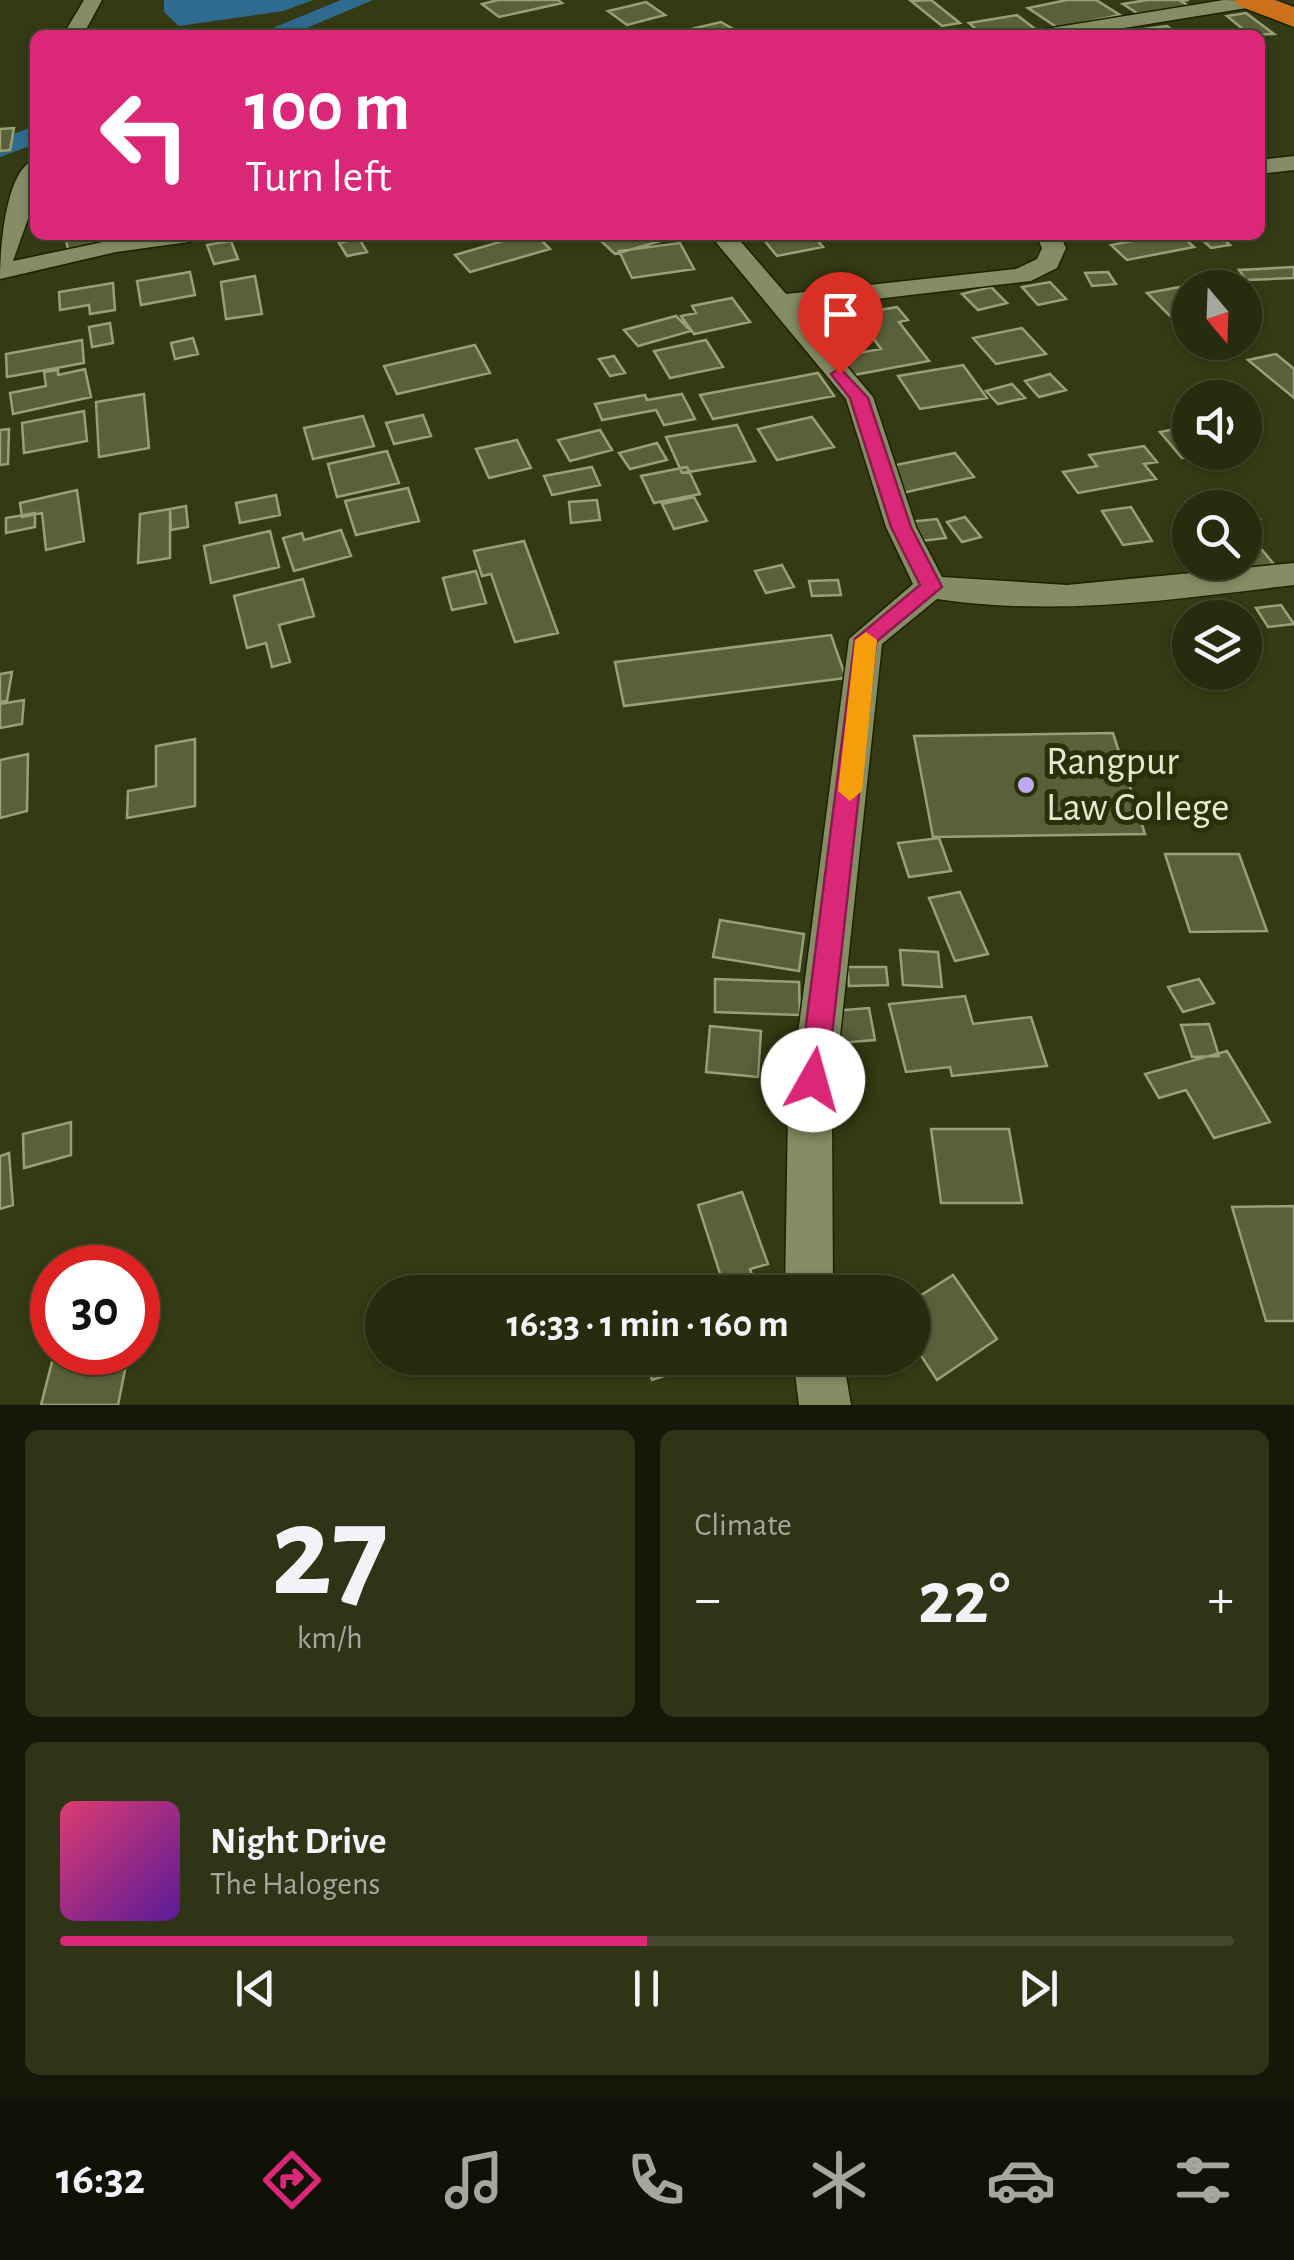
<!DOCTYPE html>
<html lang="en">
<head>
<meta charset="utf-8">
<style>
  body { margin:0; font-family:"Alegreya Sans",sans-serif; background:#2f3417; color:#f1f3f6; height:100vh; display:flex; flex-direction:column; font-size:38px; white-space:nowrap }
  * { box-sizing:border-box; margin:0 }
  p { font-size:32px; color:#a4a79e }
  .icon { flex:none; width:55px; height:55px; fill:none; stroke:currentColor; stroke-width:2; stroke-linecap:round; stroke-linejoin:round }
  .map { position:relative; height:1405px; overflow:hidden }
  .side { display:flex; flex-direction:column; gap:25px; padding:25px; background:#151808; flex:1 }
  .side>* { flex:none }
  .hud { position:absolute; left:30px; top:30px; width:1235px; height:210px; border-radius:15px; box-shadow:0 2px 8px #0004,0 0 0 2px #43482e; background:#db2777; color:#fff; overflow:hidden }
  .needle { width:65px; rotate:161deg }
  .buttons { position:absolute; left:1172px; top:270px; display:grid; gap:20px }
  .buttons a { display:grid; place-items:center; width:90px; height:90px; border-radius:50%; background:#272c0e; box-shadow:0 2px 8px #0004,0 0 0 2px #43482e; font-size:50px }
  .speed { position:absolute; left:30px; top:1245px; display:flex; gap:20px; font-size:50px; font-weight:700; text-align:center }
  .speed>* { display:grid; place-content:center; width:130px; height:130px; border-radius:50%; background:#272c0e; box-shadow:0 2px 8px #0004,0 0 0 2px #43482e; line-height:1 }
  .speed .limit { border:15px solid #d22; background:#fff; color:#111 }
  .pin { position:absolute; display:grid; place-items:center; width:85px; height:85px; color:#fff; margin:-102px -42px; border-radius:50% 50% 50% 0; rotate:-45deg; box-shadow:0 0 10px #0007 }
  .pin .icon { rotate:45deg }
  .me { position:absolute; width:110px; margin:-55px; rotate:7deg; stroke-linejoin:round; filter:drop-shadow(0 0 8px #0008) }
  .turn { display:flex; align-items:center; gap:35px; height:210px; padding:0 50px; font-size:45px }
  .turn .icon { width:130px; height:130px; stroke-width:2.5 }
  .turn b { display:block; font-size:70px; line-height:85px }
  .big { font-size:75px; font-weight:600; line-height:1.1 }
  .side .card { flex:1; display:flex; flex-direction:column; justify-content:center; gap:15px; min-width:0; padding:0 35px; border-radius:15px; background:#2f3417 }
  .side .dial { align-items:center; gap:0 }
  .dial b { font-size:130px; line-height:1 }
  .song { display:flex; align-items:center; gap:30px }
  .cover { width:120px; height:120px; border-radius:15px; background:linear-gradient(135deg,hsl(340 70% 55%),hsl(270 70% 35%)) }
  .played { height:10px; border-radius:5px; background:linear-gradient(90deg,#db2777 50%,#43482e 50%) }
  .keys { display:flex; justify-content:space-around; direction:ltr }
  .heat { display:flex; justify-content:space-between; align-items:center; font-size:55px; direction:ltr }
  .side .tiles { flex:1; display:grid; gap:25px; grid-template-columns:1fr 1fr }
  .card:last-child { grid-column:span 2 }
  .trip { position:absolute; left:365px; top:1275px; width:565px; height:100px; border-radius:50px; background:#272c0e; box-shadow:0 2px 8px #0004,0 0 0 2px #43482e; font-weight:600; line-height:100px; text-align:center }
  .tab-bar { display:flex; height:160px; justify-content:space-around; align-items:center; background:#101206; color:#a4a79e }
  .tab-bar .icon { width:70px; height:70px }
  .tab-bar .on { color:#db2777 }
  .tab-bar b { font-size:45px; color:#f1f3f6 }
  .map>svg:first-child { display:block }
</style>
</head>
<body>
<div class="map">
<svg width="1294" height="1405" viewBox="0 0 1294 1405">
  <rect width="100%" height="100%" fill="#343a13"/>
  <path fill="#2e6b8f" d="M 164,0 L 313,0 L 283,11 L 179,26 L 164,12 Z"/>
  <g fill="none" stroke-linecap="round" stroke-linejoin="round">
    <path fill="#2e6b8f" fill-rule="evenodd" d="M 341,0 L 373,0 L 290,35 L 256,35 Z
      M 35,126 L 35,144 L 0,157 L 0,139 Z"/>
  </g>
  <path fill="#5a613a" stroke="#98a076" stroke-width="2.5" d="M 498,0 L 558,0 L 562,3 L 499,17 L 482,4 Z
    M 931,0 L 960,23 L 942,26 L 911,1 Z
    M 1067,0 L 1096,0 L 1120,15 L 1058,28 L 1028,8 Z
    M 1147,0 L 1189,0 L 1181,1 L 1195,10 L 1146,19 L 1123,4 Z
    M 646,2 L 665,15 L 627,25 L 608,11 Z
    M 1246,13 L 1274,34 L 1250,35 L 1227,16 Z
    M 1017,15 L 1043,35 L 983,35 L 969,23 Z
    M 721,22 L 733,29 L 705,35 L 695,28 Z
    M 1167,26 L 1178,35 L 1122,32 Z
    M 14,128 L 10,150 L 0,151 L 0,129 Z
    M 65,235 L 113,235 L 117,251 L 70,260 Z
    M 524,235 L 536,235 L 550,249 L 470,272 L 455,255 Z
    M 612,235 L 673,235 L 675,237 L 615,254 L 599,239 Z
    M 760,235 L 813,235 L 823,247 L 777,256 Z
    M 1165,235 L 1181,235 L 1194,247 L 1127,260 L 1111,245 Z
    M 1197,235 L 1219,235 L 1230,245 L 1211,248 Z
    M 359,238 L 367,252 L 347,256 L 339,243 Z
    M 231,241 L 238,259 L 214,264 L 207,245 Z
    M 680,243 L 694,269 L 632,278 L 619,251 Z
    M 1294,267 L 1294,278 L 1246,280 L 1239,270 Z
    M 190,272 L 195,295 L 141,305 L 137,281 Z
    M 1108,272 L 1116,284 L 1092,286 L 1085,273 Z
    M 255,276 L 262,314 L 226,319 L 221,282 Z
    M 1050,282 L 1066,299 L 1038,305 L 1022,287 Z
    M 113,283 L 115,310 L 90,314 L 89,305 L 60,310 L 59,292 Z
    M 991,287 L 1007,303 L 978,310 L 962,294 Z
    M 1180,287 L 1190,302 L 1177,304 L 1187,314 L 1171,317 L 1147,293 Z
    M 732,298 L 750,322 L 694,334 L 681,316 L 696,313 L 692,306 Z
    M 897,307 L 908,320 L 899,322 L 929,361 L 843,377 L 831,358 L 881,349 L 855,314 Z
    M 676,316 L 691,331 L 638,346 L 624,330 Z
    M 110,323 L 113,343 L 92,347 L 89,327 Z
    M 1022,328 L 1046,354 L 996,364 L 973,338 Z
    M 193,338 L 198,354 L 175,359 L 171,343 Z
    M 82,340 L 84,363 L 7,377 L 6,354 Z
    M 706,340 L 723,367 L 670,378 L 654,351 Z
    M 475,345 L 490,373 L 397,394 L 384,366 Z
    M 1276,354 L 1294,369 L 1294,398 L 1248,360 Z
    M 614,356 L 625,373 L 610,376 L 599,359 Z
    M 963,365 L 987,398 L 920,409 L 898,376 Z
    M 85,369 L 91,397 L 13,414 L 10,393 L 46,386 L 44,372 L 58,370 L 58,375 Z
    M 818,373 L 834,396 L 713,419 L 700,395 Z
    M 1050,374 L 1066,390 L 1039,397 L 1025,381 Z
    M 1012,384 L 1025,398 L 998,404 L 986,391 Z
    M 144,394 L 149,448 L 99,457 L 96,402 Z
    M 682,394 L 695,419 L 664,425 L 656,410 L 602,420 L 595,404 L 645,395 L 647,400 Z
    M 84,411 L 87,441 L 24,453 L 22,423 Z
    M 423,415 L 431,436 L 394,444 L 386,423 Z
    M 363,416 L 374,446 L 313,459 L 304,428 Z
    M 812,417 L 834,447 L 777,460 L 758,429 Z
    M 737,425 L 755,461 L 682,473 L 666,437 Z
    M 1190,426 L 1190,452 L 1206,452 L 1182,458 L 1160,432 Z
    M 9,429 L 8,464 L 0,465 L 0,430 Z
    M 600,430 L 612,450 L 570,461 L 558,440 Z
    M 517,440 L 531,468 L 489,478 L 476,449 Z
    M 657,443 L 667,460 L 630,469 L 619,453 Z
    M 1144,446 L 1157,462 L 1144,464 L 1156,479 L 1078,493 L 1063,472 L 1097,466 L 1089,455 Z
    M 387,451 L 399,483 L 337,497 L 328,464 Z
    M 955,453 L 974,477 L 893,495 L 876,469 Z
    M 592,467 L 600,485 L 552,495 L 544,476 Z
    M 687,467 L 700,494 L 654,503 L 641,476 Z
    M 408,488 L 419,521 L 356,535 L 345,501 Z
    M 77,490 L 84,541 L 46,550 L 42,513 L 22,517 L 20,503 Z
    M 276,495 L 280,515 L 240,523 L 236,503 Z
    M 694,497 L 707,521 L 674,529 L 662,504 Z
    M 1239,499 L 1260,519 L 1245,523 L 1245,508 L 1211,508 Z
    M 597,500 L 600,520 L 571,523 L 569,502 Z
    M 186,506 L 188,527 L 171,530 L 170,509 Z
    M 1131,507 L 1152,541 L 1123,545 L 1102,511 Z
    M 170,509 L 170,558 L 138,563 L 140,514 Z
    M 35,513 L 35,527 L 6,533 L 6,518 Z
    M 965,517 L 981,537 L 962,542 L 947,522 Z
    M 937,519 L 946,538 L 905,543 L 897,523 Z
    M 341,530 L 351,556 L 294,571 L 283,538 L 302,533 L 304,540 Z
    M 270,531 L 279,567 L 211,583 L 204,546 Z
    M 1254,540 L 1281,573 L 1241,580 L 1227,562 L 1245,562 L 1245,541 Z
    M 524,541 L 558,633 L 515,642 L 491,574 L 482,576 L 474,551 Z
    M 782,565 L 794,587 L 766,593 L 755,571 Z
    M 476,571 L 486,603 L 452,610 L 443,578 Z
    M 303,579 L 314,616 L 279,625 L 290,662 L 272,667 L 266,643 L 247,648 L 234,596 Z
    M 838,580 L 841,595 L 812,596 L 809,581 Z
    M 1281,605 L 1294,624 L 1268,627 L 1256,608 Z
    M 831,635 L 846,678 L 624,706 L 615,662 Z
    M 12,672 L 7,701 L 0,702 L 0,674 Z
    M 24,700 L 22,724 L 0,728 L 0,704 Z
    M 1113,733 L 1145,834 L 933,837 L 914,736 Z
    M 195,739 L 195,806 L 127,818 L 128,791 L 156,786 L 156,746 Z
    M 28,754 L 27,811 L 0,818 L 0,760 Z
    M 939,838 L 951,871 L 909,877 L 898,843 Z
    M 1165,854 L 1239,854 L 1267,931 L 1190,932 Z
    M 960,892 L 988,954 L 955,961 L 929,898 Z
    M 720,920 L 804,934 L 799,971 L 713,957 Z
    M 900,950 L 938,952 L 942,987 L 903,985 Z
    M 847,967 L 886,967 L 888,985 L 849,986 Z
    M 715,979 L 799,982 L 800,1015 L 715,1012 Z
    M 1199,979 L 1214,1003 L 1183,1012 L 1168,987 Z
    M 965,996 L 973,1024 L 1031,1017 L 1047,1066 L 952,1076 L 950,1067 L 906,1072 L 889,1004 Z
    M 869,1008 L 875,1040 L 839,1043 L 832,1011 Z
    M 1209,1024 L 1219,1056 L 1192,1057 L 1181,1025 Z
    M 710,1026 L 761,1031 L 758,1077 L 706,1072 Z
    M 1227,1051 L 1270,1122 L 1214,1138 L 1186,1090 L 1159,1098 L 1145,1074 Z
    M 71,1122 L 71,1155 L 24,1168 L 23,1134 Z
    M 931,1129 L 1009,1129 L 1022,1203 L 941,1203 Z
    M 9,1153 L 13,1205 L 0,1209 L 0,1156 Z
    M 742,1192 L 768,1264 L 750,1269 L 758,1292 L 702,1292 L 724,1286 L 698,1205 Z
    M 1294,1206 L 1294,1321 L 1266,1321 L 1232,1207 Z
    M 953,1275 L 997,1339 L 937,1380 L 912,1342 L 912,1301 Z
    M 646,1358 L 721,1358 L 652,1380 Z
    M 127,1360 L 118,1405 L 41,1405 L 52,1362 Z"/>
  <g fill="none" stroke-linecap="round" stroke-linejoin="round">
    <g stroke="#1c2100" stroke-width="3">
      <path id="street" d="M 84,0 L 102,0 L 83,35 L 63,35 Z
        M 1224,0 L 1262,1 L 1253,7 L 1081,35 L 1035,35 L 1045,29 Z
        M 1294,156 L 1294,170 L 1260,174 L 1260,160 Z
        M 35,160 L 35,199 L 13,261 L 136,235 L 201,235 L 189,242 L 116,252 L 0,279 C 0,253 5,168 35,160 Z
        M 710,235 L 735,235 L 786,294 L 1016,269 L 1037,259 L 1042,248 L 1036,235 L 1060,235 L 1066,248 L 1057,268 L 1031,281 L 798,308 L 873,397 L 916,527 L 942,577 L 1067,585 L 1294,563 L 1294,585 C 1175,599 1057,617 937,599 L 882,644 L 832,1111 L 833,1292 L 785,1292 L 788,1111 L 849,639 L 913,584 L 886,527 L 846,399 Z
        M 793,1358 L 843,1358 L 851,1405 L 799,1405 Z"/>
    </g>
    <g stroke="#1c2100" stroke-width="3">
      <path id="highway" d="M 1234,0 L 1275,0 L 1294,7 L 1294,27 L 1239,6 Z"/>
    </g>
    <use href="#street" fill="#858d64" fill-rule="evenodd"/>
    <use href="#highway" fill="#cb711e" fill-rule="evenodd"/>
  </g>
  <path fill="#db2777" stroke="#8e194d" stroke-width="2.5" d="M 840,368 L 868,398 L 911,527 L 942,587 L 876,642 L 827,1080 L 823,1089 L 813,1093 L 803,1089 L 799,1080 L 855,639 L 920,585 L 891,527 L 850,398 L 831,374 Z"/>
  <path fill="#f59e0b" d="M 866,632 L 877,640 L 862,791 L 850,801 L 838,791 L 855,640 Z"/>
  <circle fill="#bfa9f4" stroke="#2a3008" stroke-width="4" cx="1026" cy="785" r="10"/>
  <g text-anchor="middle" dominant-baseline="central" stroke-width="10" stroke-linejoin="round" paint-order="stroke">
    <g font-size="40" fill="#e4e8d3" stroke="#2a3008" text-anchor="start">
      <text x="1046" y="762">Rangpur<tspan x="1046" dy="46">Law College</tspan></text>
    </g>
  </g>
</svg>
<div class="buttons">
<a><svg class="needle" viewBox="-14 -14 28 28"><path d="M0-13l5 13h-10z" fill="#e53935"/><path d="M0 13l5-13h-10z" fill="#a4a79e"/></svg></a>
<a><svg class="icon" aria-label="sound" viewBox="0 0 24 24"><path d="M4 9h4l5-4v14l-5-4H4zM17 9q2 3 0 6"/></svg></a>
<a><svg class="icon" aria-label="search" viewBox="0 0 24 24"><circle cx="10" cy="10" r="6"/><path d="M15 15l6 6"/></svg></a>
<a><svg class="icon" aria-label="layers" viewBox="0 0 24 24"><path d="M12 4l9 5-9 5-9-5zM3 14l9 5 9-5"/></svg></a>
</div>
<div class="speed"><div class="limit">30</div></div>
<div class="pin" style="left:840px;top:374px;background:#d93025"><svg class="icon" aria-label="arrive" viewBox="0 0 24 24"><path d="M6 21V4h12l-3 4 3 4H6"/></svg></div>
<svg class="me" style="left:813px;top:1080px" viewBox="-20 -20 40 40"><circle r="19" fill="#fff"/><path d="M0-13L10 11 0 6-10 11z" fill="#db2777"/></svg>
<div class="trip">16:33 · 1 min · 160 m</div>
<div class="hud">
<div class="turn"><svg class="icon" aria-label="left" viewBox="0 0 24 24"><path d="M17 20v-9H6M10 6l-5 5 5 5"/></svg><div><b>100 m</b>Turn left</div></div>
</div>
</div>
<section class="side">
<div class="tiles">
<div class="card dial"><b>27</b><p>km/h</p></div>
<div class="card"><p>Climate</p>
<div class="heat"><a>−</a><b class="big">22°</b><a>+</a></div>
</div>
<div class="card">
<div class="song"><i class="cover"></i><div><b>Night Drive</b><p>The Halogens</p></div></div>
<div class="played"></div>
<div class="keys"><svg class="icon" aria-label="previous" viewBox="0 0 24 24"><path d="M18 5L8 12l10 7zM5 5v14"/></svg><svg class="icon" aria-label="pause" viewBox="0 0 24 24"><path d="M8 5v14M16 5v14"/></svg><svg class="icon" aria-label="next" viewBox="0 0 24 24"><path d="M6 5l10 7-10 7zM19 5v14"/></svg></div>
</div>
</div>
</section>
<nav class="tab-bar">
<b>16:32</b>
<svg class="icon on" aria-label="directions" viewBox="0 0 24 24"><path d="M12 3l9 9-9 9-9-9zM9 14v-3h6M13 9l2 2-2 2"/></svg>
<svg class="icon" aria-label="music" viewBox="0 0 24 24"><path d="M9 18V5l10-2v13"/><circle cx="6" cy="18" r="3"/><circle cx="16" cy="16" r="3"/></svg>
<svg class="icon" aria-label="phone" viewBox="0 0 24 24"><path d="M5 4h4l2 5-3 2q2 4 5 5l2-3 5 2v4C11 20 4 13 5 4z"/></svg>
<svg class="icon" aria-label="climate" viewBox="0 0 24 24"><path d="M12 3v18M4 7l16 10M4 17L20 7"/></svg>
<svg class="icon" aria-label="car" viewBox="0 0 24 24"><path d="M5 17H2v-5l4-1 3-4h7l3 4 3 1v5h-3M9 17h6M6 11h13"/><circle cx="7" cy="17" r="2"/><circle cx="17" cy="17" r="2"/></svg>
<svg class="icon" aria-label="filters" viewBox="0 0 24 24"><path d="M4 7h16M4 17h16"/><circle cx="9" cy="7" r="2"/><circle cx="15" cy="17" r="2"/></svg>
</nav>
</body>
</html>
